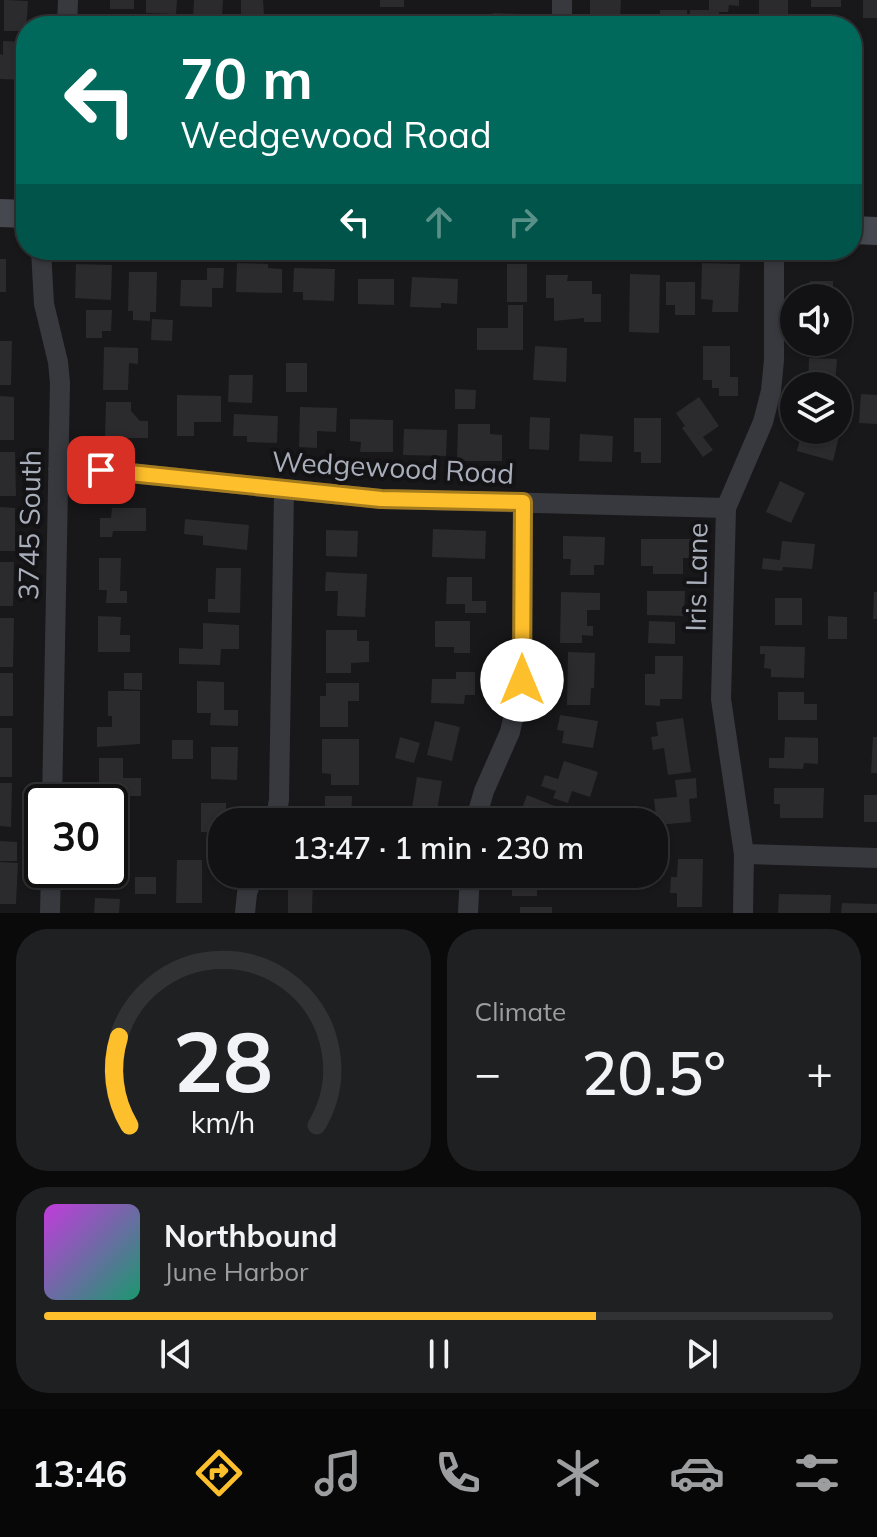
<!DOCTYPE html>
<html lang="en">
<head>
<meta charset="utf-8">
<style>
  body { margin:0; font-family:Mulish,sans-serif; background:#1f2022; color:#f1f3f6; height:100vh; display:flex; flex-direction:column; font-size:30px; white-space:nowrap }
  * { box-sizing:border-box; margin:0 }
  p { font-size:26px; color:#9c9ea0 }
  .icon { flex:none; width:44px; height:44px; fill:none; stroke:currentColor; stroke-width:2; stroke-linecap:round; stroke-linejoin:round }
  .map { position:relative; height:913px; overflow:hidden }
  .side { display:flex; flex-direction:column; gap:16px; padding:16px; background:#0a0a0b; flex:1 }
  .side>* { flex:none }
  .banner { position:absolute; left:16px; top:16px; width:846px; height:244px; border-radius:32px; box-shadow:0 2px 6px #0004,0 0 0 2px #313234; background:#00695c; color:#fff; overflow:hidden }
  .fabs { position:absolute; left:780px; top:284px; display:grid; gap:16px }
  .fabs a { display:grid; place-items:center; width:72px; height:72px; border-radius:50%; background:#121214; box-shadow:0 2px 6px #0004,0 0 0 2px #313234; font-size:40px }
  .speed { position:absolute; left:24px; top:784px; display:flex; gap:16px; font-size:40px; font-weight:700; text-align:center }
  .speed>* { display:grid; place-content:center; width:104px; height:104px; border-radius:50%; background:#121214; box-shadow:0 2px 6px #0004,0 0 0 2px #313234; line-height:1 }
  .speed .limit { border:4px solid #111; border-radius:12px; background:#fff; color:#111 }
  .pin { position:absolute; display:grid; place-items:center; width:68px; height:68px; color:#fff; margin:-34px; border-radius:16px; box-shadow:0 4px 12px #0006 }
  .me { position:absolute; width:88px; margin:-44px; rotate:0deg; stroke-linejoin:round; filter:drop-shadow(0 0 6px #0008) }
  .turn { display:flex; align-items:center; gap:28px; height:168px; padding:0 32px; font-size:36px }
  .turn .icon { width:104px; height:104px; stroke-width:2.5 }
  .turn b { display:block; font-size:56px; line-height:68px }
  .lanes { display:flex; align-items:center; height:76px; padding:0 32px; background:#0003; justify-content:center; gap:40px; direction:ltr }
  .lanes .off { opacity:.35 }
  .big { font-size:60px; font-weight:600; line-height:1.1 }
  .side .widget { flex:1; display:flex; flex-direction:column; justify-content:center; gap:12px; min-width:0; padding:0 28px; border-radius:32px; background:#1f2022 }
  .side .dial { align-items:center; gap:0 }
  .dial svg { height:208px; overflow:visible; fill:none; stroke:#313234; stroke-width:7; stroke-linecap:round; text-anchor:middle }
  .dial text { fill:#f1f3f6; stroke:none }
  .song { display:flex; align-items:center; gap:24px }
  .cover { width:96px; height:96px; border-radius:12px; background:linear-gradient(135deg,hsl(290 70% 55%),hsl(160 70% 35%)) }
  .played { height:8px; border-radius:4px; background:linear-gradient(90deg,#febf2c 70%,#313234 70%) }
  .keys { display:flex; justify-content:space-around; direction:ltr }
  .heat { display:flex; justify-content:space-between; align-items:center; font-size:44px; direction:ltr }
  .side .tiles { flex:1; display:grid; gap:16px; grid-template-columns:1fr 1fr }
  .widget:last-child { grid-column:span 2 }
  .trip { position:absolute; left:208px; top:808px; width:460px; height:80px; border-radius:32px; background:#121214; box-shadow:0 2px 6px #0004,0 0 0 2px #313234; font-weight:600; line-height:80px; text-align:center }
  .dock { display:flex; height:128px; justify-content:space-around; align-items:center; background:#070708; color:#9c9ea0 }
  .dock .icon { width:56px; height:56px }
  .dock .current { color:#febf2c }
  .dock b { font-size:36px; color:#f1f3f6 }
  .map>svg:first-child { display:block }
</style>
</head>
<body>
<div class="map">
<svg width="877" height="913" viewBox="0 0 877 913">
  <rect width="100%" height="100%" fill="#18181a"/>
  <path fill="#2b2b2e" d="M 4,0 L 28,1 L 26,31 L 4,31 Z
    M 110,0 L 134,0 L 134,9 L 110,9 Z
    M 146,0 L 177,0 L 176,14 L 146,13 Z
    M 194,0 L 223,0 L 222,17 L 193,17 Z
    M 241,0 L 263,0 L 264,14 L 241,15 Z
    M 380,0 L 404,0 L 404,7 L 380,7 Z
    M 590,0 L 621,0 L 620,20 L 590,20 Z
    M 709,0 L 739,0 L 739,6 L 729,5 L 728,12 L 719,12 L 719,26 L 690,26 L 690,10 L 709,10 Z
    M 759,0 L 788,0 L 788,18 L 759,17 Z
    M 811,0 L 841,0 L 841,7 L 811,7 Z
    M 863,0 L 877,0 L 877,18 L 863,18 Z
    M 660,10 L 687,10 L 687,26 L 660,26 Z
    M 493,13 L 520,14 L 519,26 L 492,26 Z
    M 148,15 L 175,16 L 175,26 L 148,26 Z
    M 381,19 L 401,25 L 400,26 L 379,26 Z
    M 111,20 L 133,21 L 133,26 L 110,26 Z
    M 3,41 L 26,42 L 26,80 L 0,79 L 0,54 L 3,55 Z
    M 0,259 L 6,259 L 6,292 L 0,292 Z
    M 237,263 L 268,264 L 268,268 L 282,269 L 282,293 L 236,292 Z
    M 702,263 L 740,264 L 738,312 L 712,312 L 713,300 L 701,299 Z
    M 76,264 L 112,265 L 111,300 L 75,298 Z
    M 507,264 L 527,264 L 527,302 L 507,302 Z
    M 207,268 L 224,268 L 223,288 L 212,288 L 212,307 L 180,306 L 181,280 L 207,280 Z
    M 294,268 L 335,269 L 334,301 L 303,300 L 303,292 L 293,292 Z
    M 129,272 L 157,272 L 156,312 L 150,312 L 150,321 L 133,320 L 133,311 L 128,311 Z
    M 630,274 L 660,275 L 659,333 L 629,332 Z
    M 546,275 L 568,275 L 567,281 L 592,281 L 592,294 L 601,294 L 601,322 L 584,322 L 584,318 L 554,321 L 554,298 L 546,298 Z
    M 412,277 L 458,279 L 457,304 L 441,303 L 441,308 L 410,307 Z
    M 358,279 L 394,279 L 394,305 L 358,304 Z
    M 810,281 L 833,281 L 833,290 L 840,290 L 840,298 L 810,298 Z
    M 666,282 L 695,282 L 695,315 L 675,315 L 675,305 L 666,305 Z
    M 508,305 L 523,305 L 523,350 L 477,350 L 477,328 L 508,328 Z
    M 86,310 L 112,310 L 111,331 L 102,331 L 102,338 L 86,338 Z
    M 152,319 L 173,320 L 172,341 L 151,340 Z
    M 0,341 L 12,341 L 11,385 L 0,385 Z
    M 535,346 L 567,348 L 566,382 L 533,380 Z
    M 703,346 L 730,346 L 730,377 L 738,377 L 738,396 L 719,396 L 719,388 L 712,388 L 712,380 L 703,380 Z
    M 104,347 L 138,348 L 138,364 L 129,363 L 128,390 L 103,390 Z
    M 809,358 L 837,359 L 835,386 L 808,386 Z
    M 286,363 L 307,363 L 307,392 L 286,392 Z
    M 229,375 L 253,375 L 252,403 L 228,402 Z
    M 455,389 L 476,390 L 475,409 L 455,409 Z
    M 861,394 L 877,395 L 877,424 L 859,423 Z
    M 177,395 L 221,396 L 221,422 L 194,422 L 194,436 L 177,436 Z
    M 0,396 L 14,397 L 14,440 L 0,440 Z
    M 699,397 L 719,426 L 703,437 L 713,450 L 703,457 L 682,428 L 685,426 L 676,413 Z
    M 106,402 L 131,402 L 131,411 L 140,421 L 148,421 L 148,438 L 105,438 Z
    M 300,407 L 337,408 L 336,432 L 317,431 L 317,448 L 299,447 Z
    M 234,414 L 278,416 L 277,443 L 247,442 L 247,436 L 233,436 Z
    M 530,417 L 550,418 L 549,450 L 529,449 Z
    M 634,418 L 661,418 L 661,463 L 641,463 L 641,452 L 634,452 Z
    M 350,419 L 393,420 L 393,452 L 360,452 L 361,442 L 350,441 Z
    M 458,424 L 490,424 L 490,434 L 502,435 L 502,461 L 457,461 Z
    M 404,429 L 447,430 L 446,456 L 403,455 Z
    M 802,430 L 814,430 L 839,436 L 833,461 L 797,451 Z
    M 580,434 L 613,436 L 612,462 L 579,461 Z
    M 0,452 L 15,452 L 16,496 L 0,496 Z
    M 780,481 L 805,493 L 791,523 L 766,512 Z
    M 0,507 L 15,508 L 15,551 L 0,551 Z
    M 112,508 L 146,508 L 146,531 L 113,531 L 112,537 L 100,537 L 100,518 L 111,518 Z
    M 185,519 L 249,525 L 247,550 L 203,545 L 203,536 L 184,534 Z
    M 433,529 L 486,531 L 485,559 L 432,557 Z
    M 326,530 L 358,531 L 357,557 L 326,556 Z
    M 563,536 L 605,537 L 604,565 L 594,565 L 594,575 L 570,575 L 571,559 L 563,559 Z
    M 641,539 L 691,539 L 690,558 L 683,558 L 683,574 L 653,574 L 653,566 L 641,566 Z
    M 782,541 L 815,544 L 812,569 L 783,567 L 782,571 L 762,569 L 763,558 L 780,560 Z
    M 99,558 L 121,558 L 120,591 L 127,591 L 127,603 L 106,603 L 107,590 L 99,590 Z
    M 0,562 L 14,562 L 13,606 L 0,606 Z
    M 216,568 L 241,568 L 240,613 L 208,612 L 208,599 L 215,599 Z
    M 326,572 L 367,574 L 365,617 L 337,616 L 338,591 L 325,591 Z
    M 447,577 L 472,577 L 472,601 L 486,601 L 486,613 L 465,613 L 465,604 L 446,604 Z
    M 647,591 L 685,591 L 684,616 L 647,615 Z
    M 561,592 L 600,593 L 600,610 L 587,610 L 587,626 L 593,626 L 593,636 L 582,635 L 582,643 L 560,643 Z
    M 874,592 L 877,592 L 877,619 L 873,619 Z
    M 775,598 L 802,598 L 802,625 L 775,625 Z
    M 98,616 L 121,617 L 120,635 L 130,635 L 130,652 L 98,652 Z
    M 828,616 L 847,617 L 847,639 L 828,639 Z
    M 0,618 L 14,618 L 13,667 L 0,667 Z
    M 435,621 L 470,621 L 470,653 L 454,653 L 454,647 L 435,647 Z
    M 649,621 L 675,622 L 675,644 L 648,643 Z
    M 203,623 L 239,625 L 239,649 L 221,649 L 220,665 L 179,664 L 179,648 L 203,649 Z
    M 326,630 L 357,630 L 357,641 L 369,641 L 369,662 L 351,663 L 351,673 L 326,673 Z
    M 760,646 L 805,647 L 804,678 L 771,677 L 771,669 L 764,668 L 765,654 L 760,654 Z
    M 568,652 L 595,653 L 594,688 L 591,688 L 590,705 L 567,705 Z
    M 655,656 L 683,656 L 682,699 L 660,699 L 660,706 L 645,705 L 645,674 L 655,674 Z
    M 456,672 L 475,672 L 475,695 L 465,695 L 464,704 L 431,703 L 432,679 L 456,679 Z
    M 0,673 L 13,673 L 13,716 L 0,716 Z
    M 124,673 L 142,673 L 142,690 L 124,689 Z
    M 197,681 L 224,682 L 224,710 L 238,710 L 238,726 L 210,725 L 211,713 L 197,713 Z
    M 326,683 L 359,683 L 359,701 L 348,701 L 348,727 L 320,727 L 320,696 L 326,696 Z
    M 108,691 L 140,691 L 140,744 L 97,747 L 97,727 L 112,727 L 112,716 L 108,716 Z
    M 778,692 L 804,692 L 804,704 L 817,704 L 817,720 L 778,720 Z
    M 560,715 L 598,721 L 593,748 L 562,743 L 564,731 L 557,730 Z
    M 683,718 L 691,772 L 668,775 L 664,748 L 653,750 L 651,737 L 658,736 L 656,722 Z
    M 435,721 L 460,727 L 452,761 L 427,755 Z
    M 0,728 L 12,728 L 12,777 L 0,777 Z
    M 400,737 L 420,743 L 414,763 L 395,758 Z
    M 785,737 L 818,738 L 818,764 L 804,763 L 803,769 L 769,768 L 769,758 L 784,758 Z
    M 873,737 L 877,737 L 877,773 L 871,773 Z
    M 322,739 L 359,739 L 359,785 L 331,785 L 331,774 L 322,773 Z
    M 172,740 L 193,740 L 193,759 L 172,759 Z
    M 211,747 L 238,747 L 237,780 L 211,779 Z
    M 99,758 L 123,758 L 123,778 L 141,778 L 141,796 L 124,796 L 124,823 L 110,822 L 110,802 L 99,802 Z
    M 564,761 L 598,772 L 590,797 L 572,791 L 568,803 L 553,798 L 556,791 L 541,786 L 545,775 L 558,779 Z
    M 417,777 L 442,781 L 435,822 L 410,820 Z
    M 696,778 L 697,798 L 689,799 L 691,822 L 657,825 L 654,799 L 677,797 L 675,780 Z
    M 0,783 L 12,783 L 11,827 L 0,826 Z
    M 774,788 L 824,788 L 823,818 L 780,818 L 780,804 L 774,804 Z
    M 527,795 L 567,811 L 562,822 L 517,822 Z
    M 864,795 L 877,795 L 877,822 L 864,822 Z
    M 325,796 L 352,796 L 351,822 L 325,822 Z
    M 201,803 L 226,803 L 226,822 L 222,822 L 222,832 L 201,832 Z
    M 0,841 L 17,842 L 17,861 L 0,861 Z
    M 110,856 L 121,856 L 121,878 L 95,878 L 95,870 L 110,870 Z
    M 678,859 L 703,859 L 702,907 L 677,907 L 677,893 L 670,893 L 671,877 L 677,877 Z
    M 177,860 L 202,860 L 202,903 L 176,903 Z
    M 0,862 L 18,863 L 16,904 L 0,904 Z
    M 293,874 L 313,875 L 312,913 L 288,913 L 288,879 L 293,880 Z
    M 396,874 L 430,874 L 431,876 L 404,890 Z
    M 512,874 L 537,874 L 537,896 L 512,896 Z
    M 135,877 L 156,877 L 156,894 L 135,894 Z
    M 779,894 L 831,895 L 830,913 L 778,913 Z
    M 95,898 L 120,899 L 119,913 L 94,913 Z
    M 842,903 L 877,904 L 877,913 L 841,913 Z
    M 520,907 L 552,907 L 552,913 L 520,913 Z"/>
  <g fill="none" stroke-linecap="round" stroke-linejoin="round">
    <path stroke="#38393f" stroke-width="20" d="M 67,26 L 68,0
      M 562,26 L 562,0
      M 41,250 L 44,304 L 58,362 L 60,383 L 52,802
      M 58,469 L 101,470 L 381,499 L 726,508
      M 275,822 L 279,800 L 284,490
      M 475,822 L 484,791 L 510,732 L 522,680 L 523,502
      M 744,854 L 877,858
      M 50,913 L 51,870
      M 245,913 L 247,893 L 254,874
      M 468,913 L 470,874
      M 743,913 L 744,854 L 721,699 L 726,508 L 763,422 L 771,391 L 774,360 L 774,250"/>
    <path stroke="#46484f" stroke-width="28" d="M 0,213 L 26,214
      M 852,230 L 877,231"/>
  </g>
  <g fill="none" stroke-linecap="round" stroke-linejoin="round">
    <g stroke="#a57c1d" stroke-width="20">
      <path id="route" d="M 101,470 L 381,499 L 523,502 L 522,680"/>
    </g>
    <use href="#route" stroke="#febf2c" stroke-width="14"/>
  </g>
  <g text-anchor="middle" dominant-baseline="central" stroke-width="8" stroke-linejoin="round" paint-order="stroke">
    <g font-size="28" fill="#a9aebb" stroke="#131315">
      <text transform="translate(393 467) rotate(3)">Wedgewood Road</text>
      <text transform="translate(29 525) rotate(-89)">3745 South</text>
      <text transform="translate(696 577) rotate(-89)">Iris Lane</text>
    </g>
  </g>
</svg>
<div class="fabs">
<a><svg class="icon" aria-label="sound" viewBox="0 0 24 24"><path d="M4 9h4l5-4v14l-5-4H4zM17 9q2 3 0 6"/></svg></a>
<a><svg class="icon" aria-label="layers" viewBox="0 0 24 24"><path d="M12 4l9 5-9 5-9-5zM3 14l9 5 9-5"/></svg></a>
</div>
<div class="speed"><div class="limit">30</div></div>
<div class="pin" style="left:101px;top:470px;background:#d93025"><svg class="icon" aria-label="arrive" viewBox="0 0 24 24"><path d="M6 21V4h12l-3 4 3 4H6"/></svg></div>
<svg class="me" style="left:522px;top:680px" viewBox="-20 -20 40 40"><circle r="19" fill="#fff"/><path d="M0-13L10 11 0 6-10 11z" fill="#febf2c"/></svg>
<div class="trip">13:47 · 1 min · 230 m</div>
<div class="banner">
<div class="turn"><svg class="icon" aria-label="left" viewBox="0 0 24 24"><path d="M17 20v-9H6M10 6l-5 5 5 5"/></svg><div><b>70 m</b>Wedgewood Road</div></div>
<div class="lanes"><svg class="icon" aria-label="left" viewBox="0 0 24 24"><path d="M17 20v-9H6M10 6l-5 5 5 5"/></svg><svg class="icon off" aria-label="ahead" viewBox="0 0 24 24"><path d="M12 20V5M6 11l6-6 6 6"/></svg><svg class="icon off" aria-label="right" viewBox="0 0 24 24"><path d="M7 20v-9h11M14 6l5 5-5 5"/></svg></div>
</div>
</div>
<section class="side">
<div class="tiles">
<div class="widget dial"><svg viewBox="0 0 100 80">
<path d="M14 69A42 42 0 1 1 86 69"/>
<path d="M14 69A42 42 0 0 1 10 35" stroke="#febf2c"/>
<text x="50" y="56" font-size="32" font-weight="700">28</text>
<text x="50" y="72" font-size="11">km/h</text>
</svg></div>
<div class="widget"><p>Climate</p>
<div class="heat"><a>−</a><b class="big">20.5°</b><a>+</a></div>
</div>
<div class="widget">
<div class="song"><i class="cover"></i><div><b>Northbound</b><p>June Harbor</p></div></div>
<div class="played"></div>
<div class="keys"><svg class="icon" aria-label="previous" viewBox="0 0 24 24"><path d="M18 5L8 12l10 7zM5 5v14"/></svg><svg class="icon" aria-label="pause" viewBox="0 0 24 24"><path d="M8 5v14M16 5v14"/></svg><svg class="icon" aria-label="next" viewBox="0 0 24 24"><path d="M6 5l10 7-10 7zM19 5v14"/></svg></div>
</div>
</div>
</section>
<nav class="dock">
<b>13:46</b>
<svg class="icon current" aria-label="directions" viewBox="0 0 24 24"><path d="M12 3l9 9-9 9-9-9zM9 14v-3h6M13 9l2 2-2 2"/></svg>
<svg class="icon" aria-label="music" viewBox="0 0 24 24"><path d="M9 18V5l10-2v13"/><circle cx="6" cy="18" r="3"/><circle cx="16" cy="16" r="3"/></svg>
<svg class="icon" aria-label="phone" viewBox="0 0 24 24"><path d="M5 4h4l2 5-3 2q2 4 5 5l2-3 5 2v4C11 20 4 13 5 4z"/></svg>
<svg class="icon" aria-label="climate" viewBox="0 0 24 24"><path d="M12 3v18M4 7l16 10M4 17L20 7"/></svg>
<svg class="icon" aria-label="car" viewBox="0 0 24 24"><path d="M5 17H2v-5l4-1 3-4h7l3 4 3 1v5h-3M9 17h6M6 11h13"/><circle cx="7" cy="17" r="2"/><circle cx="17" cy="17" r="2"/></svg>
<svg class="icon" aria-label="filters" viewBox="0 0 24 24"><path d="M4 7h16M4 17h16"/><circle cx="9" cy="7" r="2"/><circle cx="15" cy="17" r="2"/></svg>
</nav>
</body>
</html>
